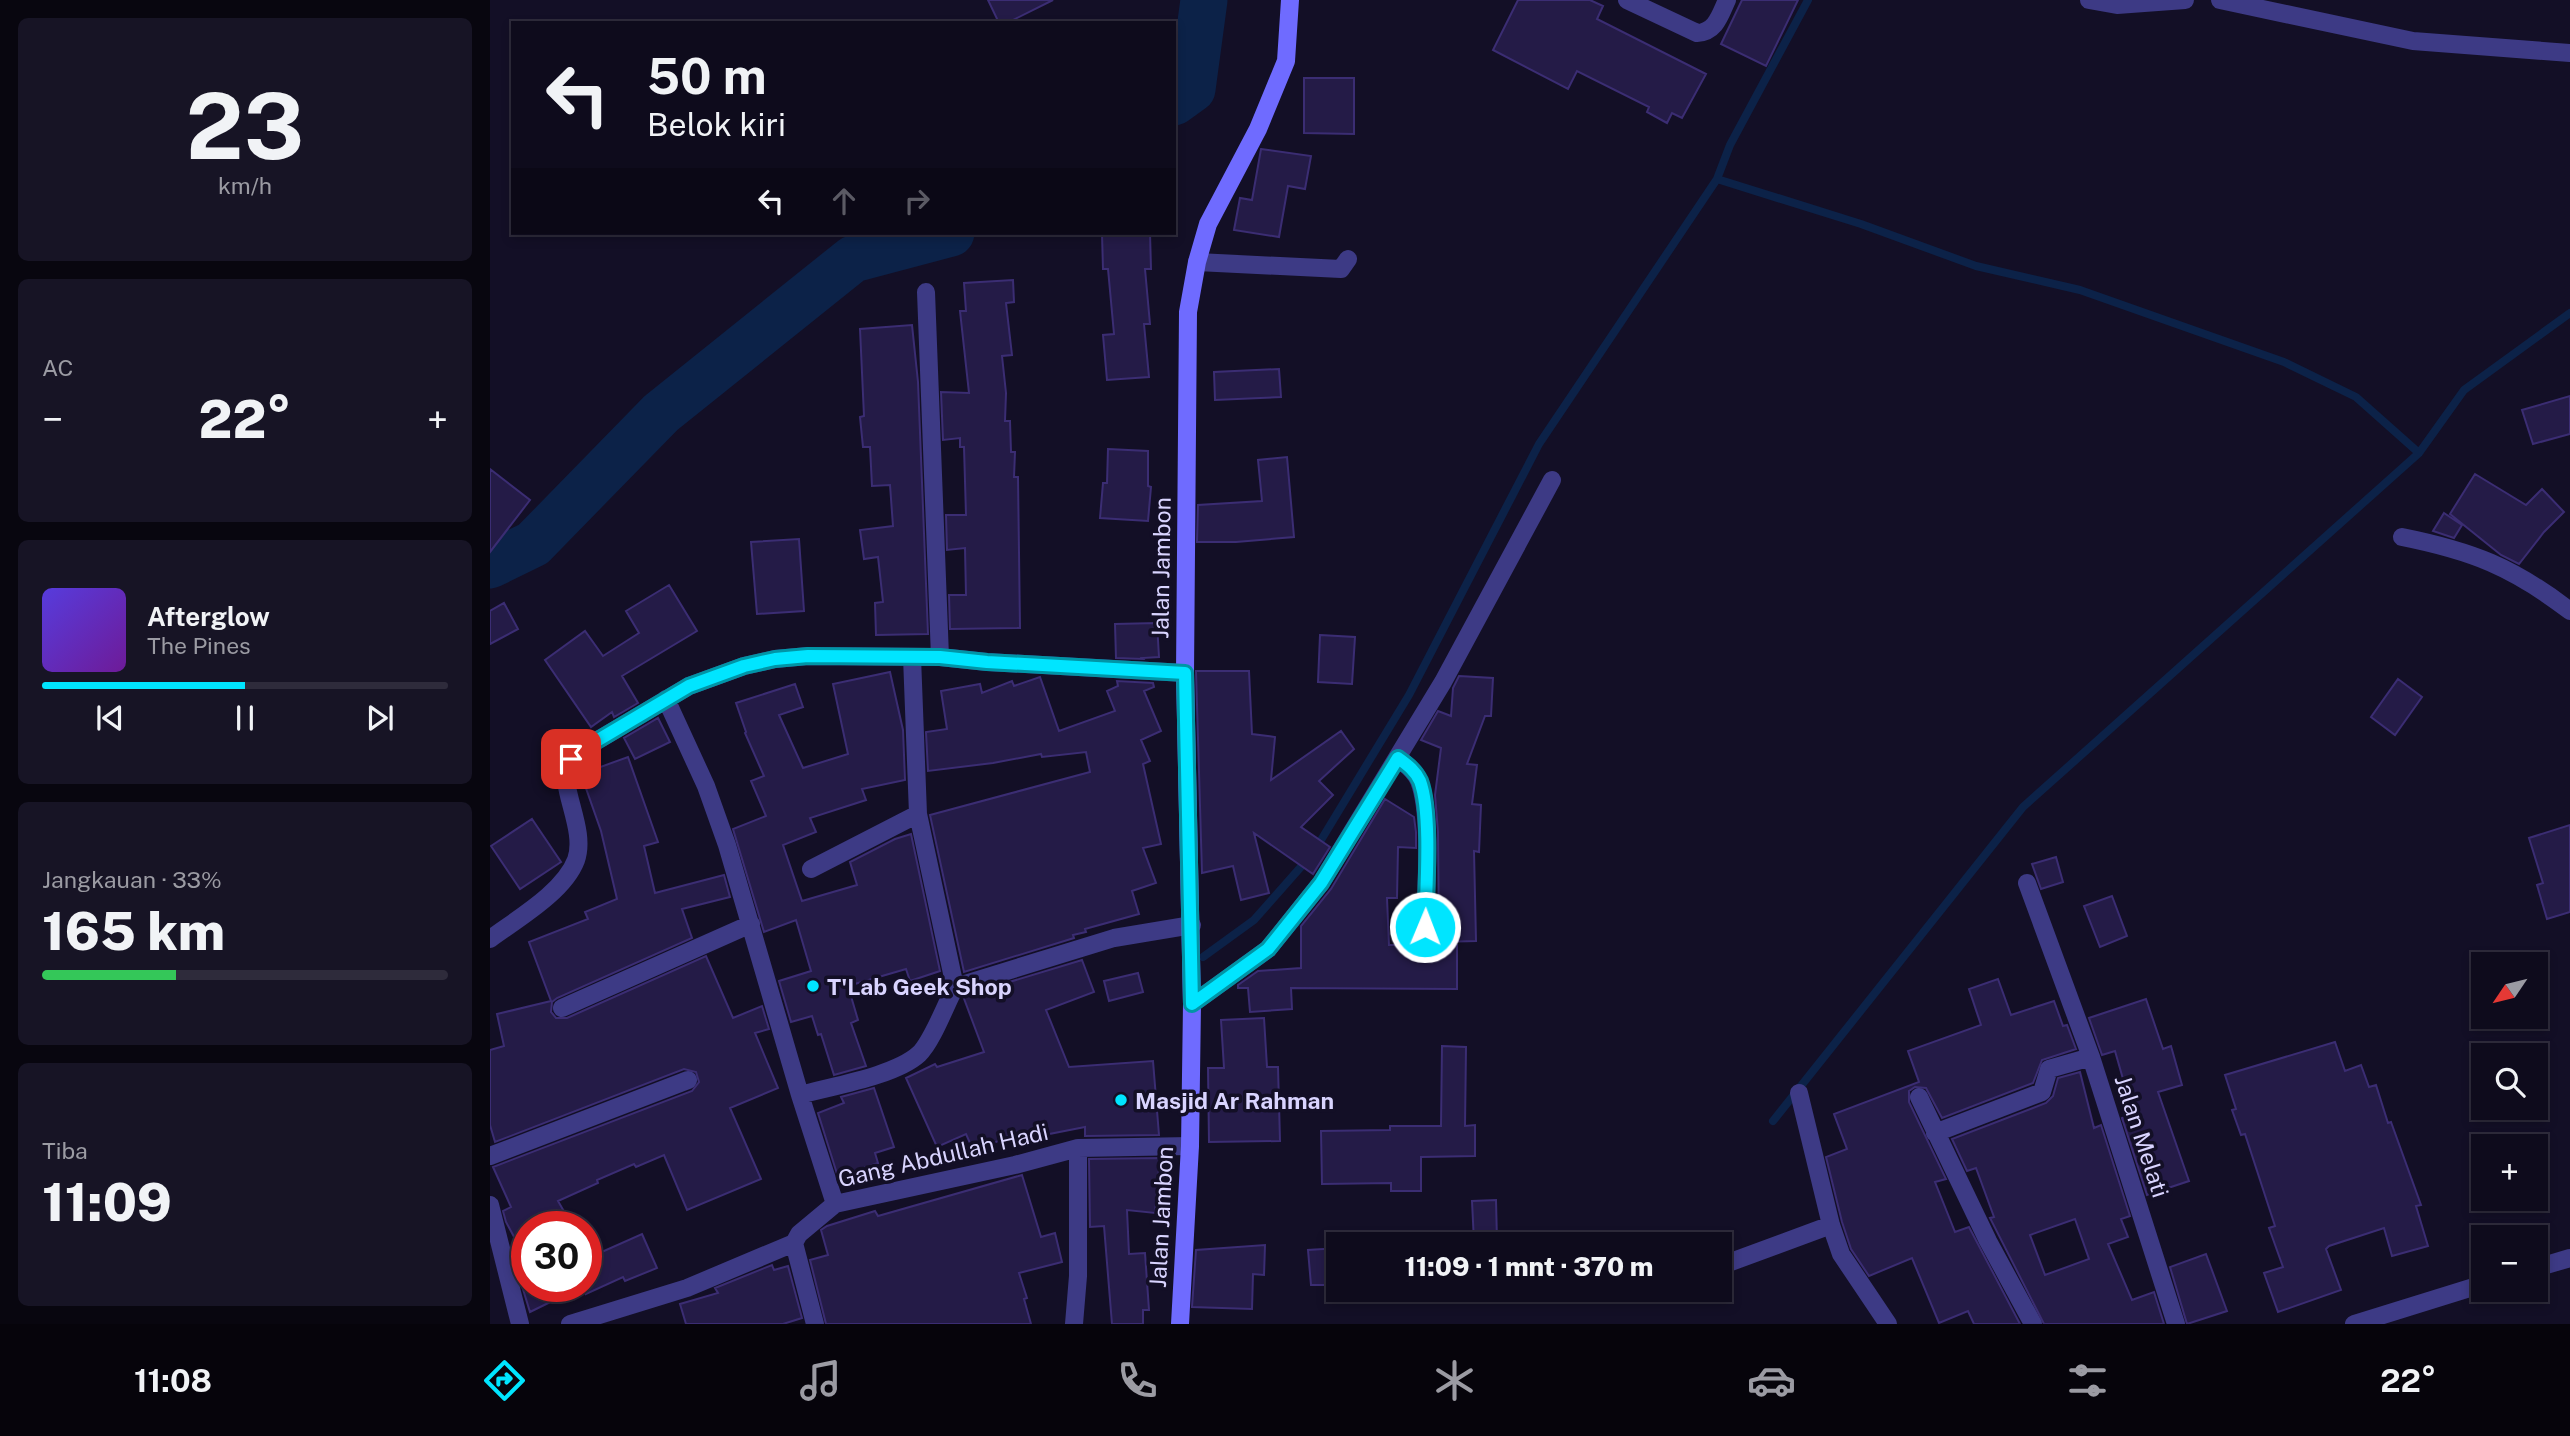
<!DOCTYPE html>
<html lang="id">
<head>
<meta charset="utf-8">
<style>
  body { margin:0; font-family:"Public Sans",sans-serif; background:#171425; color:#f1f3f6; height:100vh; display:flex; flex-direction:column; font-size:26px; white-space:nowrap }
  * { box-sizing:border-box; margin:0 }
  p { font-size:23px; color:#9b9ba3 }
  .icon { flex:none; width:38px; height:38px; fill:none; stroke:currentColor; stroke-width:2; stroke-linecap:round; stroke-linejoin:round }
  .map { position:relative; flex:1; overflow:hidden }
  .drawer { display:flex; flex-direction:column; gap:18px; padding:18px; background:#08060f; width:490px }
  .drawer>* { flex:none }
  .banner { position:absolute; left:21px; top:21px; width:665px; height:214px; border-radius:0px; box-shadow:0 4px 10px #0003,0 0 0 2px #2e2b3b; background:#0e0b1c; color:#f1f3f6; overflow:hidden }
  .needle { width:46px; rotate:235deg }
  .fabs { position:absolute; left:1981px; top:952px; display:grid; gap:14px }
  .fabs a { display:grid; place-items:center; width:77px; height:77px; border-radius:0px; background:#0e0b1c; box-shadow:0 4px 10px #0003,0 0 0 2px #2e2b3b; font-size:35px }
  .speed { position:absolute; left:21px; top:1211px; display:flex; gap:14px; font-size:35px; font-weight:700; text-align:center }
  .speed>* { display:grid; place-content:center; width:91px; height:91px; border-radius:50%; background:#0e0b1c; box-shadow:0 4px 10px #0003,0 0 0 2px #2e2b3b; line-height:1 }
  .speed .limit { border:10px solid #d22; background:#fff; color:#111 }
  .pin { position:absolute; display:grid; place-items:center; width:60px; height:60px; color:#fff; margin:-30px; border-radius:14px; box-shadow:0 4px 10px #0006 }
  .me { position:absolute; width:77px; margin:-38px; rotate:1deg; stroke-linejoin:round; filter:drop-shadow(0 0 5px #0008) }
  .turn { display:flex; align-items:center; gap:24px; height:147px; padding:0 21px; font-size:32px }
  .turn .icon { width:91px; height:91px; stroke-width:2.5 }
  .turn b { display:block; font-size:49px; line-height:60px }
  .lanes { display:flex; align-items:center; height:66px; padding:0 21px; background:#0003; justify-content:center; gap:35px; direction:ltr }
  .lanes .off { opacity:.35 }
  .big { font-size:52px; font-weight:800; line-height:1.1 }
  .drawer .tile { flex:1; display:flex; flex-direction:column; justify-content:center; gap:10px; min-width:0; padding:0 24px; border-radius:10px; background:#171425 }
  .drawer .dial { align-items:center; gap:0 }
  .dial b { font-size:91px; line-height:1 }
  .song { display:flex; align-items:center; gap:21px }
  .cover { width:84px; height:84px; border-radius:10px; background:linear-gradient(135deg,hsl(250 70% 55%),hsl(280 70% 35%)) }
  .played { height:7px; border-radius:4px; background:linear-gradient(90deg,#00e5ff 50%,#2e2b3b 50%) }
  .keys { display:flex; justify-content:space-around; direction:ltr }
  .heat { display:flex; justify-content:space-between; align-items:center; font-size:38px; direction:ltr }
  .charge { height:10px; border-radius:5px; background:linear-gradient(90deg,#34c759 33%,#2e2b3b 0) }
  .trip { position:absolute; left:836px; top:1232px; width:406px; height:70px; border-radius:0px; background:#0e0b1c; box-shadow:0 4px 10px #0003,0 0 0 2px #2e2b3b; font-weight:800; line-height:70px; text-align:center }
  .menu { display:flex; height:112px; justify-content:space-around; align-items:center; background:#06040b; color:#9b9ba3 }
  .menu .icon { width:49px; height:49px }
  .menu .on { color:#00e5ff }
  .menu b { font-size:32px; color:#f1f3f6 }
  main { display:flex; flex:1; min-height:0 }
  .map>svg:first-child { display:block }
</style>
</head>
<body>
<main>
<section class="drawer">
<div class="tile dial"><b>23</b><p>km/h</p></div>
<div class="tile"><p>AC</p>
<div class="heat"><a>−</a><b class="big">22°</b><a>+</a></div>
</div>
<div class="tile">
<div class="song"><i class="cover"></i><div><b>Afterglow</b><p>The Pines</p></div></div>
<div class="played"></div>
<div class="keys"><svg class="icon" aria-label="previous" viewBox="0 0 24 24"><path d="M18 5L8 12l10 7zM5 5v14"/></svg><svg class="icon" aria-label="pause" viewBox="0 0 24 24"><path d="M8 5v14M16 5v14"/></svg><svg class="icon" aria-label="next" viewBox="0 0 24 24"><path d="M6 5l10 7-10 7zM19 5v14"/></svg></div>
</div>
<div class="tile"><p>Jangkauan · 33%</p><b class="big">165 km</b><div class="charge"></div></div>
<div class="tile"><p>Tiba</p><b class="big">11:09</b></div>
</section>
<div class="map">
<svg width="2080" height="1324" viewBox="0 0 2080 1324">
  <rect width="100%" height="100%" fill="#130f26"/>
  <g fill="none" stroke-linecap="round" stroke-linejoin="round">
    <path stroke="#0c2248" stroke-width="8" d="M 1227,179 L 1371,224 L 1486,266 L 1590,290 L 1794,362 L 1866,397 L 1929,453 L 1533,807 L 1283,1121
      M 1929,453 L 1974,390 L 2080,313
      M 825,850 L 919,695 L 1049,444 L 1227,179 L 1240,145 L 1318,0
      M 713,957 L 764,920 L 817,860"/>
    <path stroke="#0c2248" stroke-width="47" d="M 684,102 L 702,89 L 714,0
      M 0,565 L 43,544 L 171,413 L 363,259 L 461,233"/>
  </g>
  <path fill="#241b47" stroke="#3b2d73" stroke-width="2" fill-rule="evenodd" d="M 498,0 L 563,0 L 517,23 L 509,23 Z
    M 1028,0 L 1100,0 L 1113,6 L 1107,19 L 1216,74 L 1192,118 L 1182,113 L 1177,123 L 1157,112 L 1159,107 L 1087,71 L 1078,89 L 1003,50 Z
    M 1252,0 L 1308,0 L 1276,66 L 1231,44 Z
    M 814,78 L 864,78 L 864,134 L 814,133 Z
    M 771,149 L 821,156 L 815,189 L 798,186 L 789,237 L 744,230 L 750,198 L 762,200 Z
    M 660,233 L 661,269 L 655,269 L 660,324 L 654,324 L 659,377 L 617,380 L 613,335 L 624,334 L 618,269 L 613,269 L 612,234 Z
    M 523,280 L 524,302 L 516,303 L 522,355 L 512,356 L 516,393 L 515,421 L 520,421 L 521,452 L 525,452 L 524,477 L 528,477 L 530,628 L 460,629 L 459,595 L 476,595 L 475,548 L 457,550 L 456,515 L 476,515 L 474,447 L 470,447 L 470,438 L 453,440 L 451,392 L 479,393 L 470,311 L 476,311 L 474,283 Z
    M 422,325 L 428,382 L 438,634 L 386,635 L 385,603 L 393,602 L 388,557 L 374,559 L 370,530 L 403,526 L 400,485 L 382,486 L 380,447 L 373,447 L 370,417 L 374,416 L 370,329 Z
    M 789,369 L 791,397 L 725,400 L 724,372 Z
    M 2080,396 L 2080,434 L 2043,444 L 2032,410 Z
    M 618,449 L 658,451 L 658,486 L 661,487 L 658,521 L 610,518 L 613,483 L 617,483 Z
    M 797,457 L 804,537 L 746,542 L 707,542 L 708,505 L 772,501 L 768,460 Z
    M 0,469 L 40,500 L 0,552 Z
    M 1985,474 L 2036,505 L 2052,489 L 2074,512 L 2054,532 L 2029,564 L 2011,555 L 1960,514 Z
    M 1954,513 L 1972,525 L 1964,538 L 1943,531 Z
    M 309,539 L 314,611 L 267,614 L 261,542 Z
    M 179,585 L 207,631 L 132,676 L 148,703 L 124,717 L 122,712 L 101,727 L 55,660 L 95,631 L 113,656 L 149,633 L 136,611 Z
    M 14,603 L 28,629 L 0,644 L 0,611 Z
    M 667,623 L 669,657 L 652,658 L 653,659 L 626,658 L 625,624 Z
    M 830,635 L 865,637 L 862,684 L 828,682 Z
    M 706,671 L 759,671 L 762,734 L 785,737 L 781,780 L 851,731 L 864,749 L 829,781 L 843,795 L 811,827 L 840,847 L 823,874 L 764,833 L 779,893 L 751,900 L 743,866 L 712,873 Z
    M 400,672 L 413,730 L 415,780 L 372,789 L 376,800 L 320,818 L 326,832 L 293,845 L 312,901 L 367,885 L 360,862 L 405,839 L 421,834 L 450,971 L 420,981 L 416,969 L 358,986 L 368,1020 L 361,1023 L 376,1066 L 344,1075 L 331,1034 L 328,1035 L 322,1016 L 301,1022 L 289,981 L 321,971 L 306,920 L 274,932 L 243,829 L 276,816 L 261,781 L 274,776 L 255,733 L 256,732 L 246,703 L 305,684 L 313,707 L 289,715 L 313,768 L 358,754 L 343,684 Z
    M 969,676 L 1003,678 L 1001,716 L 995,716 L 977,764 L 987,765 L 982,804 L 991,805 L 989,852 L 984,851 L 986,941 L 949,942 L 948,832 L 945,795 L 951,748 L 931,740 L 948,711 L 961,716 L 963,688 Z
    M 550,677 L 569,731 L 625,711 L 617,691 L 628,686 L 627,681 L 663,683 L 664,687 L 654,691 L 671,731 L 651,740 L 660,761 L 653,764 L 671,844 L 653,848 L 666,883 L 642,891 L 649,914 L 595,929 L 596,932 L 583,935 L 584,938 L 474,972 L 440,815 L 600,772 L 596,752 L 552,757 L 551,754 L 503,763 L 438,771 L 436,732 L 457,729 L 451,691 L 490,684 L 492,693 L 522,681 L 524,686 Z
    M 1908,679 L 1932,697 L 1905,735 L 1881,717 Z
    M 168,718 L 180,742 L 145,759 L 134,738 Z
    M 138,757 L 168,842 L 154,846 L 165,893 L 234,875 L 240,897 L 192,909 L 202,938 L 67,998 L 62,1002 L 61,1012 L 66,1018 L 77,1018 L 216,956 L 243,1018 L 272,1006 L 279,1029 L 265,1033 L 288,1088 L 240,1108 L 271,1179 L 197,1210 L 174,1155 L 146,1167 L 144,1164 L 107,1180 L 108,1183 L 68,1201 L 83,1227 L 37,1227 L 37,1261 L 16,1222 L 13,1211 L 21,1207 L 3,1167 L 202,1091 L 209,1082 L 206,1072 L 194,1069 L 5,1142 L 0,1125 L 0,1050 L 14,1046 L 7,1014 L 61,1001 L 39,942 L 98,919 L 95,912 L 127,899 L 111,831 L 91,774 Z
    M 895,799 L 924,817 L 926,832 L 926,848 L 908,847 L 907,898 L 897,898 L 899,945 L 967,945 L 967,989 L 801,988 L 802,1009 L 760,1012 L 758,988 L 748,988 L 748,985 L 768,971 L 811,968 L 811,926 L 841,889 Z
    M 42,819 L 71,862 L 30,889 L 1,846 Z
    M 2080,825 L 2080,912 L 2057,919 L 2047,885 L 2053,883 L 2039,838 Z
    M 1566,857 L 1573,882 L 1551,889 L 1542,864 Z
    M 1622,896 L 1637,936 L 1610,947 L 1594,906 Z
    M 592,960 L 604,992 L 556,1010 L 579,1067 L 663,1061 L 669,1135 L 595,1136 L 595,1127 L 549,1136 L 548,1130 L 519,1136 L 484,1152 L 476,1134 L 447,1147 L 416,1078 L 445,1064 L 447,1067 L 494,1052 L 473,996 Z
    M 648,973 L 653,992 L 619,1001 L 614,981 Z
    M 1508,979 L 1521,1015 L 1564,1001 L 1573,1026 L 1577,1025 L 1586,1049 L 1552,1060 L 1543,1083 L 1452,1118 L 1436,1088 L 1425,1087 L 1419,1091 L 1419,1102 L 1456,1179 L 1445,1182 L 1465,1232 L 1479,1227 L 1530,1324 L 1484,1324 L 1478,1311 L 1449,1323 L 1422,1258 L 1379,1276 L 1361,1249 L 1352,1222 L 1336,1157 L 1357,1149 L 1344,1114 L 1429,1082 L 1418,1051 L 1491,1025 L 1479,989 Z
    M 1656,999 L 1673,1049 L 1681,1046 L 1692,1085 L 1668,1092 L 1699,1181 L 1657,1195 L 1632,1118 L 1643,1114 L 1625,1051 L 1612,1055 L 1599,1018 Z
    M 774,1018 L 777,1067 L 788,1067 L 790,1141 L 719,1142 L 718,1068 L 734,1068 L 731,1020 Z
    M 1845,1042 L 1855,1071 L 1871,1065 L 1879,1087 L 1886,1085 L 1898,1123 L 1901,1122 L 1931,1205 L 1926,1206 L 1938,1246 L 1902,1256 L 1894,1228 L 1839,1246 L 1836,1249 L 1851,1290 L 1788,1312 L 1774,1273 L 1793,1267 L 1779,1228 L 1785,1226 L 1755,1134 L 1751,1135 L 1742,1110 L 1746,1109 L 1735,1075 Z
    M 952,1046 L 976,1047 L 975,1126 L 985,1125 L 985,1156 L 931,1157 L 931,1191 L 901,1191 L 901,1183 L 832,1184 L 831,1131 L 900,1130 L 900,1126 L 951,1126 Z
    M 1590,1072 L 1604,1128 L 1611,1125 L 1640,1216 L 1631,1219 L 1638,1237 L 1618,1244 L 1642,1300 L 1664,1292 L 1674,1324 L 1554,1324 L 1500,1218 L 1504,1217 L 1486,1168 L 1477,1171 L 1462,1139 L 1556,1103 L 1563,1096 L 1568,1078 ZM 1585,1219 L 1599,1259 L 1555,1275 L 1540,1235 Z
    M 384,1088 L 404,1147 L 385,1153 L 388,1163 L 348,1177 L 328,1113 L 354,1103 L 351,1097 Z
    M 670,1158 L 665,1213 L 637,1210 L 639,1254 L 655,1253 L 659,1310 L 653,1310 L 653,1324 L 622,1324 L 614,1226 L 600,1227 L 599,1159 Z
    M 532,1175 L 551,1237 L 565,1233 L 572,1262 L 529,1273 L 537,1298 L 534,1299 L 541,1324 L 336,1324 L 320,1260 L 338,1255 L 331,1230 L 337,1226 L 385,1211 L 388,1216 Z
    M 1006,1200 L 1007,1241 L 984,1242 L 982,1201 Z
    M 152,1234 L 167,1268 L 135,1281 L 133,1277 L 96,1294 L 96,1259 Z
    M 775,1245 L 774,1275 L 763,1274 L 762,1309 L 702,1307 L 706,1250 Z
    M 849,1248 L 849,1285 L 821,1285 L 818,1250 Z
    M 1716,1254 L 1737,1311 L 1697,1324 L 1680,1267 Z
    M 282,1265 L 284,1270 L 298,1266 L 312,1318 L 293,1324 L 196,1324 L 190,1304 L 228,1293 L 225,1288 Z
    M 32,1286 L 93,1286 L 40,1312 Z"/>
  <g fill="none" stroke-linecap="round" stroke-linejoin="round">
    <path stroke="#3d3a85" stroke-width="18" d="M 1137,0 L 1207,33 C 1226,32 1230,15 1237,0
      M 1599,0 L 1627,5 L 1695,0
      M 1730,0 L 1923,41 L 2080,53
      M 707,262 L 851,269 L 858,259
      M 436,292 L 450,657
      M 1912,537 C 1982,551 2023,567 2080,611
      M 422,657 L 428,814 L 465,987
      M 176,699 L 216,786 L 237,845 L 310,1095 L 345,1204
      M 908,758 C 916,765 925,770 929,781 C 942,814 936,890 935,927
      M 321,869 L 428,814
      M 1537,883 L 1601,1057
      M 0,939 C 27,919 74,892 86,860 C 97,829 68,787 78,764 C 81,758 87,753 93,749 L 199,686 L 254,666 L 285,659 L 318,656 L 450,657 L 497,662 L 695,673
      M 702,1004 L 778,949 L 831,883 L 953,682 L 1062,480
      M 72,1008 L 261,924
      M 1309,1093 L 1341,1225 L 1351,1254 L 1398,1324
      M 310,1095 C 342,1086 405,1076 429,1054 C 442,1042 456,1004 465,987 L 624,938 L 702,925
      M 1429,1097 L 1498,1241 L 1543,1324
      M 1445,1133 L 1552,1092 L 1559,1069 L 1601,1057 L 1686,1324
      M 0,1156 L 198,1080
      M 0,1205 L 30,1324
      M 304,1243 L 325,1324
      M 1230,1266 L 1341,1225
      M 2046,1268 L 2080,1258
      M 80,1324 L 197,1288 L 304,1243 L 309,1234 L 345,1204 L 525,1165 L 588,1148 L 700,1146
      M 584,1324 L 588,1276 L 588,1148
      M 1864,1324 L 1993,1284"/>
    <path stroke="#6f6bff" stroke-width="18" d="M 690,1324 L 700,1146 L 702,1004 L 695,673 L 698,312 L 707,262 L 718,224 L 768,129 L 796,61 L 800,0"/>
  </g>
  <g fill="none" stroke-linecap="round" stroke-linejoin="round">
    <g stroke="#0095a6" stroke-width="18">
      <path id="route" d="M 81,759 L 93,749 L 199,686 L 254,666 L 285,659 L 318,656 L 450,657 L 497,662 L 695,673 L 702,1004 L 778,949 L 831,883 L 908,758 C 916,764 925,770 930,781 C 942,813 936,891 935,927"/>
    </g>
    <use href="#route" stroke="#00e5ff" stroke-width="12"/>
  </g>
  <g fill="#00e5ff" stroke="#130f26" stroke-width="2.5">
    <circle cx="323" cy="986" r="7"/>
    <circle cx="631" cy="1100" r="7"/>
  </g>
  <g text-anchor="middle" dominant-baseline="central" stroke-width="7" stroke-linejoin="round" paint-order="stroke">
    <g font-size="23" fill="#d9d4ff" stroke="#130f26">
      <text transform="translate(671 568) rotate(-89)">Jalan Jambon</text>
      <text transform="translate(1652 1136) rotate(72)">Jalan Melati</text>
      <text transform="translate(453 1155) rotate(-13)">Gang Abdullah Hadi</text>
      <text transform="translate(671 1217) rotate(-87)">Jalan Jambon</text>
    </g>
    <g font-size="23" font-weight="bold" fill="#d9d4ff" stroke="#130f26" text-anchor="start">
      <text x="337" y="986">T'Lab Geek Shop</text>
      <text x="645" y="1100">Masjid Ar Rahman</text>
    </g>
  </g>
</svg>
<div class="fabs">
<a><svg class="needle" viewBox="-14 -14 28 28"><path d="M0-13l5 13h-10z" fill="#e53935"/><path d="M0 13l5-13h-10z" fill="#9b9ba3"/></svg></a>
<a><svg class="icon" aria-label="search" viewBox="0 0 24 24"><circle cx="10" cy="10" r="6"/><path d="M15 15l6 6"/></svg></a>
<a>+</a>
<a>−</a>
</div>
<div class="speed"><div class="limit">30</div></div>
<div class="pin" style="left:81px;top:759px;background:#d93025"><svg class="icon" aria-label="arrive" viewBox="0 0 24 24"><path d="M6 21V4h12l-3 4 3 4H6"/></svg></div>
<svg class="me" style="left:935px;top:927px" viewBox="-20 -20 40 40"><circle r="17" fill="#00e5ff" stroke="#fff" stroke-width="3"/><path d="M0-11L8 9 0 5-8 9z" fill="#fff"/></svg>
<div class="trip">11:09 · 1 mnt · 370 m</div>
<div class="banner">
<div class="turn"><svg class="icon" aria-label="left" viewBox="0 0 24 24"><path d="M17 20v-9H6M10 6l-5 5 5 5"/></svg><div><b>50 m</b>Belok kiri</div></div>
<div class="lanes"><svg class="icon" aria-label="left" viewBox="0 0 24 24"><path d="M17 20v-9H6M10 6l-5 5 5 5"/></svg><svg class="icon off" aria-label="ahead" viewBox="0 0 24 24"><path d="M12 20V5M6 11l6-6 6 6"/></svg><svg class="icon off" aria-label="right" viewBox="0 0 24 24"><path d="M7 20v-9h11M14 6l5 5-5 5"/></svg></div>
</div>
</div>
</main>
<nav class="menu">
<b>11:08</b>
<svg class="icon on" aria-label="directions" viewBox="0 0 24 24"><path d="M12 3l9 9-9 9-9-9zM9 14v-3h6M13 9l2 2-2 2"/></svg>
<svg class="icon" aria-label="music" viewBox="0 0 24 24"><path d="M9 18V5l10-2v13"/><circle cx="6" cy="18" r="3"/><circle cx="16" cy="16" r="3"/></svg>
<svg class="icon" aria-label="phone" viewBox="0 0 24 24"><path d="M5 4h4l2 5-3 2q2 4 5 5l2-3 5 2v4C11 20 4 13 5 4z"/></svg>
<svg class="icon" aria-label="climate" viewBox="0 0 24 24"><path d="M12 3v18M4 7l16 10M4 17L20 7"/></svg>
<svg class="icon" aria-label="car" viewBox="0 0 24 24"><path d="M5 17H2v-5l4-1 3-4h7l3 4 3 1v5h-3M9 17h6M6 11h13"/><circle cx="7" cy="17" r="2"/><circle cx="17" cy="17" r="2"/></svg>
<svg class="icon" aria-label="filters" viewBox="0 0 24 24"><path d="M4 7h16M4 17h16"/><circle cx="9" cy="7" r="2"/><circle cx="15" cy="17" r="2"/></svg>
<b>22°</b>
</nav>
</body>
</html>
